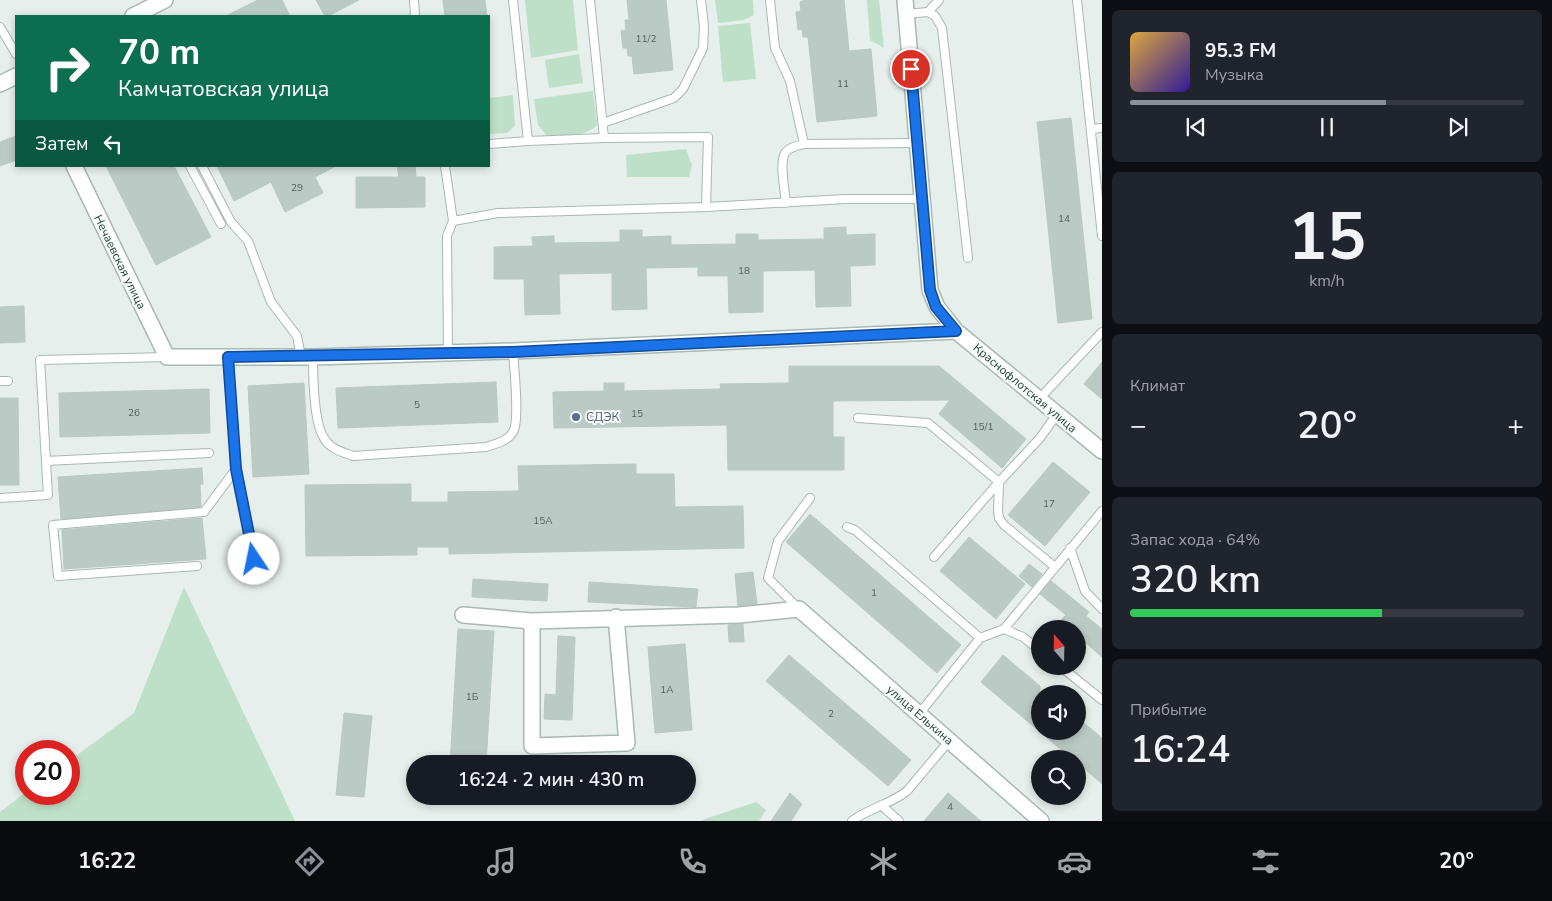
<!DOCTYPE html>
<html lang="ru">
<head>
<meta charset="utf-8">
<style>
  body { margin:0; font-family:"Nunito Sans",sans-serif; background:#20242c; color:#f1f3f6; height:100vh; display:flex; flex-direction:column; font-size:19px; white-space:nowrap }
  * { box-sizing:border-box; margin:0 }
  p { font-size:16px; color:#9ea1a6 }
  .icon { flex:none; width:28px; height:28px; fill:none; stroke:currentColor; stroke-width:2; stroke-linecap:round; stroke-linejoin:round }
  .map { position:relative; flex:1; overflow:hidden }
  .side { display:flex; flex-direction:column; gap:10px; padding:10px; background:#0d0f14; width:450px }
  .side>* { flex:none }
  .top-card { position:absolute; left:15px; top:15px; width:475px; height:152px; border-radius:0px; box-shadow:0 2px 8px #0003; background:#0b6e4f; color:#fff; overflow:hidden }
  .needle { width:32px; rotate:340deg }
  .tools { position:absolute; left:1031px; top:620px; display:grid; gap:10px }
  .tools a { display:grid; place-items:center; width:55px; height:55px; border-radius:50%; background:#171b24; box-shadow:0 2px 8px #0003; font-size:25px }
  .speed { position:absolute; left:15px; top:740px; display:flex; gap:10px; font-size:25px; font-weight:700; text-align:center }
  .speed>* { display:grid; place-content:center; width:65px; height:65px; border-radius:50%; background:#171b24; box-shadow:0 2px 8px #0003; line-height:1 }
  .speed .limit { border:8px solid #d22; background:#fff; color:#111 }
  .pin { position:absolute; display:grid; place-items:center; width:42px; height:42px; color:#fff; margin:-21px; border:2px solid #fff; border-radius:50%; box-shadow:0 1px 5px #0007 }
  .me { position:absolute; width:55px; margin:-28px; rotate:349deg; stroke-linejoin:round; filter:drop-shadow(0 0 4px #0008) }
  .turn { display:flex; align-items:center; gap:18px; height:105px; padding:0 20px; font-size:22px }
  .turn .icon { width:65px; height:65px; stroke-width:2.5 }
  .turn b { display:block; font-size:35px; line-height:42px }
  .then { display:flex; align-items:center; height:48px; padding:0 20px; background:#0003; gap:10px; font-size:19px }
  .big { font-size:38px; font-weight:600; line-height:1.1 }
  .side .widget { flex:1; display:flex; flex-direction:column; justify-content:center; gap:8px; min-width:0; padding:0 18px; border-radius:8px; background:#20242c }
  .side .dial { align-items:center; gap:0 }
  .dial b { font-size:65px; line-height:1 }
  .song { display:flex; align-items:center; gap:15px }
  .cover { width:60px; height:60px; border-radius:8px; background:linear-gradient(135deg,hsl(40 70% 55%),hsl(250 70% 35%)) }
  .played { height:5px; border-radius:2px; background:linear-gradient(90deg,#8c9099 65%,#363941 65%) }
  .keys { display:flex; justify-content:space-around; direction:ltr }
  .heat { display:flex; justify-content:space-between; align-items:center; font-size:28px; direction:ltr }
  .charge { height:8px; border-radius:4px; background:linear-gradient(90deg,#34c759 64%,#363941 0) }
  .trip { position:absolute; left:406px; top:755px; width:290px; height:50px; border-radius:25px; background:#171b24; box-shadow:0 2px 8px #0003; font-weight:600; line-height:50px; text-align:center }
  .dock { display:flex; height:80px; justify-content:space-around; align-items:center; background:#090b0e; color:#9ea1a6 }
  .dock .icon { width:35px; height:35px }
  .dock .selected { color:#8c9099 }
  .dock b { font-size:22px; color:#f1f3f6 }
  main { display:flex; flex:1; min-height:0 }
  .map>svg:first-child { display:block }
</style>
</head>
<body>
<main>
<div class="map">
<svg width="1102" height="821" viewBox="0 0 1102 821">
  <rect width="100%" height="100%" fill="#e6efeb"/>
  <path fill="#bfe0c8" d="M 525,0 L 573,0 L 578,50 L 531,58 Z
    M 715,0 L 753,0 L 754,15 L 744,20 L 718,23 Z
    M 867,0 L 879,0 L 884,48 L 870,40 Z
    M 750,23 L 756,79 L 723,82 L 718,26 Z
    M 579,54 L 583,83 L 549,88 L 545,60 Z
    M 593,91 L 597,125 C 584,138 565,135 548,137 L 538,125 L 534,99 Z
    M 513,95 L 515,126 L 507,133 L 489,134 L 489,98 Z
    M 686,149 L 692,165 L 689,177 L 627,177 L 626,155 Z
    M 184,587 L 295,821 L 0,821 L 0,812 L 26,792 L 69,794 L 69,761 L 134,713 Z
    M 756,802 L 766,810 L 759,821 L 699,821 Z"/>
  <path fill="#bbcac4" stroke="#b8c9c2" d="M 258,0 L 282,0 L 290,16 L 226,16 Z
    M 316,0 L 359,0 L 328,16 L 325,16 Z
    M 443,0 L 485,0 L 487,16 L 445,16 Z
    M 627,0 L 666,0 L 673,70 L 634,74 L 632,56 L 628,56 L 627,48 L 623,48 L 621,31 L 626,30 L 625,20 L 629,20 Z
    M 805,0 L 844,0 L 849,51 L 871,49 L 877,116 L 817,122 L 808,37 L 803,37 L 802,29 L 798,30 L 796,12 L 801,11 L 800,2 Z
    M 1071,118 L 1092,319 L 1058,323 L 1037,122 Z
    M 16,136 L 16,160 L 0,166 L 0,142 Z
    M 106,166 L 174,166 L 211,237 L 156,265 Z
    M 217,166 L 336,166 L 315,177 L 323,193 L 285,212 L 271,182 L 234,201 Z
    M 397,166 L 415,166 L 416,177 L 425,177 L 425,207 L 356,208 L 356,177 L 399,177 Z
    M 846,227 L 846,235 L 875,234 L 875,265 L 850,266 L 851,306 L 816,307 L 815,270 L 763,271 L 763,312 L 729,313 L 728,276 L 698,276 L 698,267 L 646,268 L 647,309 L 612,310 L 612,273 L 559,274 L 560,314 L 525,315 L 524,279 L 494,279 L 494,247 L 533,246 L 532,237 L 554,236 L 554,243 L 620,242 L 620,230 L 642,230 L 642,237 L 671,236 L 671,245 L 736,244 L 736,234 L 758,234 L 758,240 L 824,239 L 824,228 Z
    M 24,306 L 25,342 L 0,343 L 0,307 Z
    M 1102,362 L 1102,399 L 1084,384 Z
    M 789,366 L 939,366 L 1026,439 L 1002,468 L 939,414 L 950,400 L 833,401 L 833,437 L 844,437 L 844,470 L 728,470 L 727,425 L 554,428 L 553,392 L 604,391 L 604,383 L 624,383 L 624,391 L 721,389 L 720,384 L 789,383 Z
    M 496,382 L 498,422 L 338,428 L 336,388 Z
    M 304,383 L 309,474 L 253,477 L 248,386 Z
    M 209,389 L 210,433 L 60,437 L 59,393 Z
    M 0,398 L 18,398 L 19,485 L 0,485 Z
    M 1053,462 L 1090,492 L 1045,546 L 1008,515 Z
    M 636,464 L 636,474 L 674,474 L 675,507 L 743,506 L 744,548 L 449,554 L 449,547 L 417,547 L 417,555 L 306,556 L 305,485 L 411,484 L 411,502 L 448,502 L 448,492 L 519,491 L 518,466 Z
    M 202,468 L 203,484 L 200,484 L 201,507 L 61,519 L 58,477 Z
    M 810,514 L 961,645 L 937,673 L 786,542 Z
    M 202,518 L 206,559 L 64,569 L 62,530 Z
    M 969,537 L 1025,584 L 996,619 L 940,571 Z
    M 1029,564 L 1042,574 L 1032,587 L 1019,576 Z
    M 753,572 L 757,604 L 738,606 L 735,574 Z
    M 473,579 L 548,584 L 547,601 L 472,597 Z
    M 1051,581 L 1089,612 L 1086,616 L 1102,629 L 1102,657 L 1078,636 L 1078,629 L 1069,629 L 1060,621 L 1066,615 L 1040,594 Z
    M 589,582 L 698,589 L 696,607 L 588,602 Z
    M 743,624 L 744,642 L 729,642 L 728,625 Z
    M 458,629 L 494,631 L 486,764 L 450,764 Z
    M 558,636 L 575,637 L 572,720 L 544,719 L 545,694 L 556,695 Z
    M 685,644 L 692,730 L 655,733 L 648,647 Z
    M 789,655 L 911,760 L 888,786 L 766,681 Z
    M 1003,655 L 1040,686 L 1040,731 L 1078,731 L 1078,718 L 1102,738 L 1102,784 L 1078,763 L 1078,759 L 1072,759 L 981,682 Z
    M 344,713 L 372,716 L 364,797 L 336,795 Z
    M 790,793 L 802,804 L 791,821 L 771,821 Z
    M 948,793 L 981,821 L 924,821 Z"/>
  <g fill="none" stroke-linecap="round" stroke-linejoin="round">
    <g stroke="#a8b8b2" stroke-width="10">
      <path id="service" d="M 414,0 L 415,16
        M 513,0 L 528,141 L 604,138 L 590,0
        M 770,0 L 775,48 L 790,81 L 804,144 L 918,143
        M 1077,0 L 1102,236
        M 928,12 L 935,16 L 942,28 L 968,258
        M 906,14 L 928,12 L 939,0
        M 0,27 L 16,54
        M 603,123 L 674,98 L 683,89 L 703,48 L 704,26 L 701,0
        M 1091,129 L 1102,128
        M 604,138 L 708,137 L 706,207
        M 489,144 L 528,141
        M 190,166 L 221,224
        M 202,166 L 231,222 L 248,241 L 271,302 L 297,336 L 301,357
        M 445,166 L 453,221
        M 786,203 C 785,191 779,163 785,153 C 789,147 797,146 804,144
        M 448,353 L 447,236 L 453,221 L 498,213 L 706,207 L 845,199 L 924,199
        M 228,357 L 236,469 L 254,559
        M 313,357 C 313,376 314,424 324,438 C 330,449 342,452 353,456 L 486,447 C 495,444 508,441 513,432 C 520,421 514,367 513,351
        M 0,381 L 8,381
        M 1039,399 L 1102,332
        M 858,418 L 928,423 L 999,482 L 1040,438 L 1057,414
        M 46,461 L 209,453
        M 999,482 L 998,511 L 999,518 L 1004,525 L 1055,567
        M 0,498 L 48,495 L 40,360 L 167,357
        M 847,527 L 855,530 L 980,638
        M 1070,548 L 1085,591 L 1102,609
        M 934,557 L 999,482
        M 197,566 L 58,576 L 53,525 L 204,512 L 236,469
        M 798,608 L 768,578 L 778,541 L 810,498
        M 1004,629 L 1023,637 L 1040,651
        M 1060,666 L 1102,700
        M 919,714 L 980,638 L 1004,629 L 1102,511
        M 881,805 L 899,821
        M 852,821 C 869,808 891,804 907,791 L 949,741"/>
    </g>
    <g stroke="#a8b8b2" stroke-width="18">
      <path id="minor" d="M 905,0 L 930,290 L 937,307 L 956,331 L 1102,451
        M 133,16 L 165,0
        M 0,84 L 16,76
        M 74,166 L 167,357 L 313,357 L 513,351 L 956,331
        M 463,615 L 532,621 L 739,615 L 799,609 L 1041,821
        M 532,621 L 532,746 L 627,743 L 616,617"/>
    </g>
    <use href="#service" stroke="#fff" stroke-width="8"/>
    <use href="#minor" stroke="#fff" stroke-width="15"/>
  </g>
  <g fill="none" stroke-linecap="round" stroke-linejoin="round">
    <g stroke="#114b97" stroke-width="12">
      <path id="route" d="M 254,559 L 236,469 L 228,357 L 513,352 L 956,331 L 936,307 L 930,290 L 911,69"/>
    </g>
    <use href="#route" stroke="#1a73e8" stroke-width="9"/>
  </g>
  <circle fill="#5c6f8a" stroke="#f7fbf9" stroke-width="2" cx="576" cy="417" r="5"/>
  <g text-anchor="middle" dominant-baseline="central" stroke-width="4" stroke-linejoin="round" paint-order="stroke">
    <g font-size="10" fill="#4a645c">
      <text x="646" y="39">11/2</text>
      <text x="843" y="84">11</text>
      <text x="297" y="188">29</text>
      <text x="1064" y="219">14</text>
      <text x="744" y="271">18</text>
      <text x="417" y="405">5</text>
      <text x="134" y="413">26</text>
      <text x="637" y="414">15</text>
      <text x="983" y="427">15/1</text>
      <text x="1049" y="504">17</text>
      <text x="543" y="521">15А</text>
      <text x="874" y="593">1</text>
      <text x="667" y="690">1А</text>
      <text x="472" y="697">1Б</text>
      <text x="831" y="714">2</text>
      <text x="950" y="807">4</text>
    </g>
    <g font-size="12" fill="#24423a" stroke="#f7fbf9">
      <text transform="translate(120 262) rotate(64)">Нечаевская улица</text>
      <text transform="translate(1025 388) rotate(40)">Краснофлотская улица</text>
      <text transform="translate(920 715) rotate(41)">улица Елькина</text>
    </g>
    <g font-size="12" fill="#4e5e75" stroke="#f7fbf9" text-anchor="start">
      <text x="586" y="417">СДЭК</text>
    </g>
  </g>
</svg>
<div class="tools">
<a><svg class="needle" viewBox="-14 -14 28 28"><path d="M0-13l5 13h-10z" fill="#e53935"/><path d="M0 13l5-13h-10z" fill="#9ea1a6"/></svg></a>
<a><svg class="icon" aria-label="sound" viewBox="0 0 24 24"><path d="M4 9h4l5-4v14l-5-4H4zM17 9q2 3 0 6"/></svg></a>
<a><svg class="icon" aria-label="search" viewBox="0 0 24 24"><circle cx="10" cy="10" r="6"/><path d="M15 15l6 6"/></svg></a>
</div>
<div class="speed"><div class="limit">20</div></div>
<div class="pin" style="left:911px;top:69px;background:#d93025"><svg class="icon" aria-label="arrive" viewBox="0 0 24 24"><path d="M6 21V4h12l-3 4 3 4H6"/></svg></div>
<svg class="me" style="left:254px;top:559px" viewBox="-20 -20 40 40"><circle r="19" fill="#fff"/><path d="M0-13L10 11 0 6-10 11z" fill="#1a73e8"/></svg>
<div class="trip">16:24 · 2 мин · 430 m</div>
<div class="top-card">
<div class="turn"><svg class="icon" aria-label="right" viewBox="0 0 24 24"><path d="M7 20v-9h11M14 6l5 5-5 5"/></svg><div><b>70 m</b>Камчатовская улица</div></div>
<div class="then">Затем<svg class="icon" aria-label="left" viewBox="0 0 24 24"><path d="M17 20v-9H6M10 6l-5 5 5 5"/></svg></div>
</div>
</div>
<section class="side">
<div class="widget">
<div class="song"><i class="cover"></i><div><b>95.3 FM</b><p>Музыка</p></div></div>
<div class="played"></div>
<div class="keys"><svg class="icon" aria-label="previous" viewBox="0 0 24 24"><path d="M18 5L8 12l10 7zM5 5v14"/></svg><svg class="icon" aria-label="pause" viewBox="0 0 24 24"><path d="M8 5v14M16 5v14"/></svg><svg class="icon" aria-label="next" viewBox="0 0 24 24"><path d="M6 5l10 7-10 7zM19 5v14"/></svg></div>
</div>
<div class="widget dial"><b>15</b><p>km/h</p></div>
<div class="widget"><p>Климат</p>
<div class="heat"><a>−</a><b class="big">20°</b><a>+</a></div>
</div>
<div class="widget"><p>Запас хода · 64%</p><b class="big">320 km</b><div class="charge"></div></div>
<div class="widget"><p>Прибытие</p><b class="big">16:24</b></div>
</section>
</main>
<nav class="dock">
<b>16:22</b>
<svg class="icon selected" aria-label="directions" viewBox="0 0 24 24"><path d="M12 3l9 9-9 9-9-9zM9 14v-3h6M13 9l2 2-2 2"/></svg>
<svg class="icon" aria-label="music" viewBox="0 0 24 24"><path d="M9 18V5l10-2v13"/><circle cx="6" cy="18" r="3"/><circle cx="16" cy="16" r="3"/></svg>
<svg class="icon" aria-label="phone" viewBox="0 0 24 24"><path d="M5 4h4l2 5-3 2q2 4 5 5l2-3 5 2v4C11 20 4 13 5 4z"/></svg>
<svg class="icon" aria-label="climate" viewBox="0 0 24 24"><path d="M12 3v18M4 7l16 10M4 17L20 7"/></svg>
<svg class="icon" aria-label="car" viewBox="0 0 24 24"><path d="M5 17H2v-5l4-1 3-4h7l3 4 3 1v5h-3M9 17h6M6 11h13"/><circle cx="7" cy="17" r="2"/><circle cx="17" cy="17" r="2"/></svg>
<svg class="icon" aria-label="filters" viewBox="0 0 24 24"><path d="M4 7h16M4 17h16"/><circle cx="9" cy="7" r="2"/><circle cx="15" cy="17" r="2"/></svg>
<b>20°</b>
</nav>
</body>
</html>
